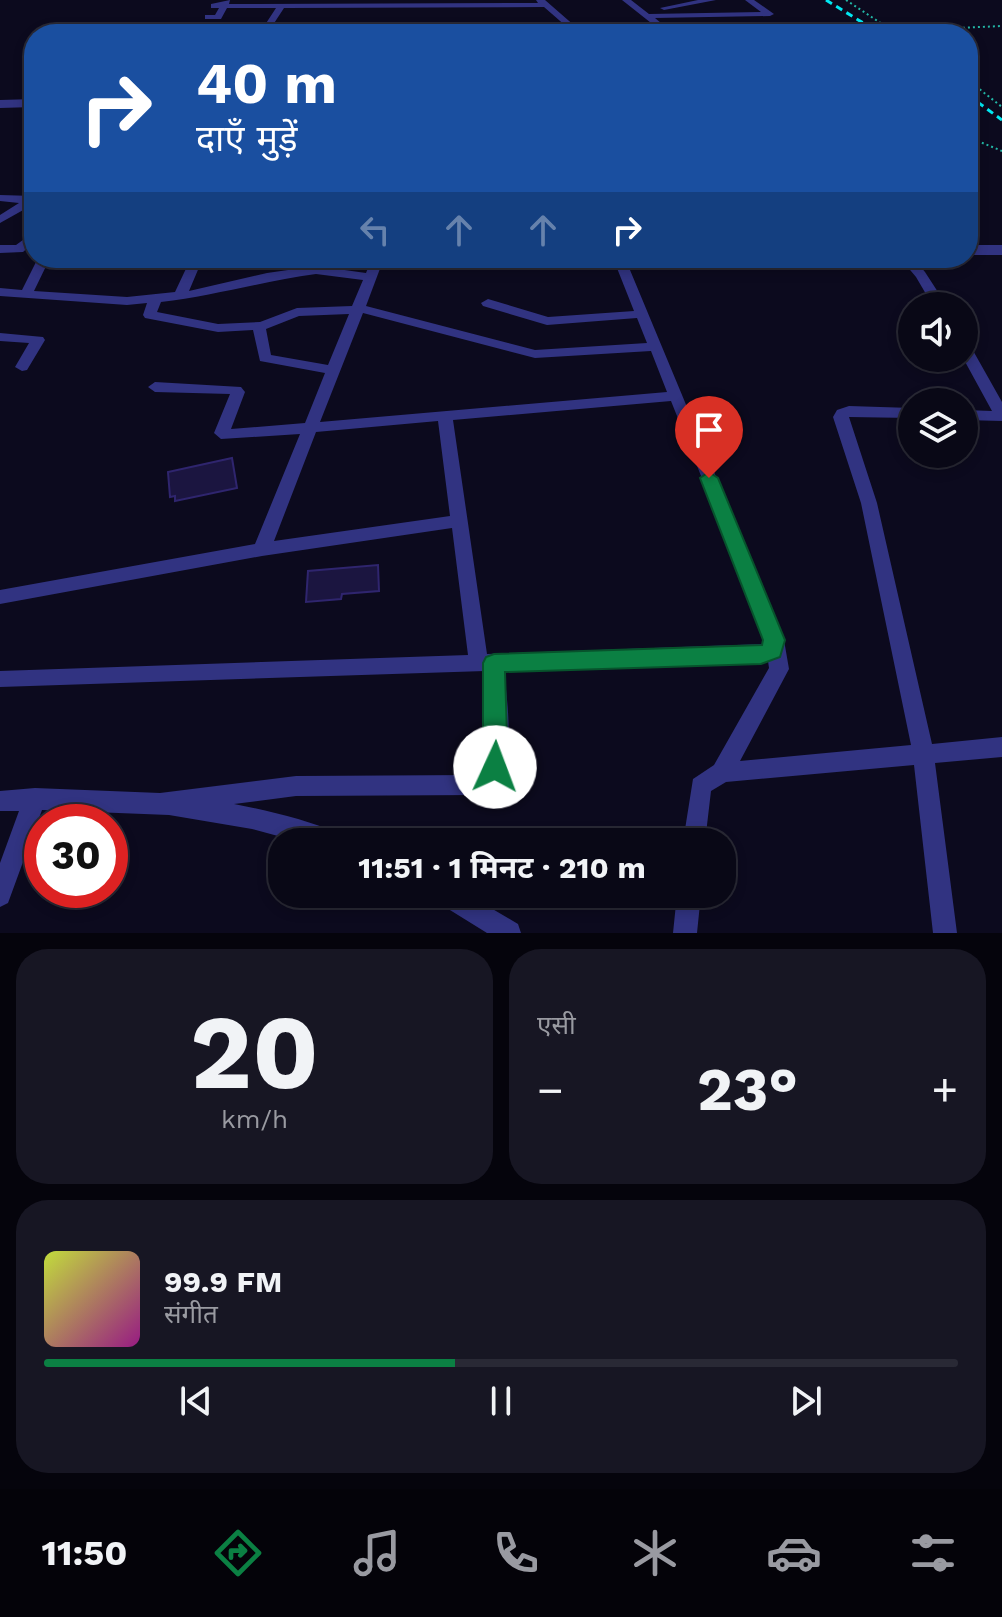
<!DOCTYPE html>
<html lang="hi">
<head>
<meta charset="utf-8">
<style>
  body { margin:0; font-family:"Work Sans","Noto Sans Devanagari",sans-serif; background:#171623; color:#f1f3f6; height:100vh; display:flex; flex-direction:column; font-size:30px; white-space:nowrap }
  * { box-sizing:border-box; margin:0 }
  p { font-size:26px; color:#999aa1 }
  .icon { flex:none; width:44px; height:44px; fill:none; stroke:currentColor; stroke-width:2; stroke-linecap:round; stroke-linejoin:round }
  .map { position:relative; height:933px; overflow:hidden }
  .details { display:flex; flex-direction:column; gap:16px; padding:16px; background:#05040c; flex:1 }
  .details>* { flex:none }
  .top-card { position:absolute; left:24px; top:24px; width:954px; height:244px; border-radius:32px; box-shadow:0 4px 12px #0003,0 0 0 2px #292935; background:#1a4fa0; color:#fff; overflow:hidden }
  .fabs { position:absolute; left:898px; top:292px; display:grid; gap:16px }
  .fabs a { display:grid; place-items:center; width:80px; height:80px; border-radius:50%; background:#090816; box-shadow:0 4px 12px #0003,0 0 0 2px #292935; font-size:40px }
  .speed { position:absolute; left:24px; top:804px; display:flex; gap:16px; font-size:40px; font-weight:700; text-align:center }
  .speed>* { display:grid; place-content:center; width:104px; height:104px; border-radius:50%; background:#090816; box-shadow:0 4px 12px #0003,0 0 0 2px #292935; line-height:1 }
  .speed .limit { border:12px solid #d22; background:#fff; color:#111 }
  .pin { position:absolute; display:grid; place-items:center; width:68px; height:68px; color:#fff; margin:-82px -34px; border-radius:50% 50% 50% 0; rotate:-45deg; box-shadow:0 0 8px #0007 }
  .pin .icon { rotate:45deg }
  .me { position:absolute; width:88px; margin:-44px; rotate:2deg; stroke-linejoin:round; filter:drop-shadow(0 0 6px #0008) }
  .turn { display:flex; align-items:center; gap:28px; height:168px; padding:0 40px; font-size:36px }
  .turn .icon { width:104px; height:104px; stroke-width:2.5 }
  .turn b { display:block; font-size:56px; line-height:68px }
  .lanes { display:flex; align-items:center; height:76px; padding:0 40px; background:#0003; justify-content:center; gap:40px; direction:ltr }
  .lanes .off { opacity:.35 }
  .big { font-size:60px; font-weight:700; line-height:1.1 }
  .details .card { flex:1; display:flex; flex-direction:column; justify-content:center; gap:12px; min-width:0; padding:0 28px; border-radius:32px; background:#171623 }
  .details .dial { align-items:center; gap:0 }
  .dial b { font-size:104px; line-height:1 }
  .song { display:flex; align-items:center; gap:24px }
  .cover { width:96px; height:96px; border-radius:12px; background:linear-gradient(135deg,hsl(70 70% 55%),hsl(310 70% 35%)) }
  .played { height:8px; border-radius:4px; background:linear-gradient(90deg,#0b8043 45%,#292935 45%) }
  .keys { display:flex; justify-content:space-around; direction:ltr }
  .heat { display:flex; justify-content:space-between; align-items:center; font-size:44px; direction:ltr }
  .details .tiles { flex:1; display:grid; gap:16px; grid-template-columns:1fr 1fr }
  .card:last-child { grid-column:span 2 }
  .trip { position:absolute; left:268px; top:828px; width:468px; height:80px; border-radius:32px; background:#090816; box-shadow:0 4px 12px #0003,0 0 0 2px #292935; font-weight:700; line-height:80px; text-align:center }
  .dock { display:flex; height:128px; justify-content:space-around; align-items:center; background:#040309; color:#999aa1 }
  .dock .icon { width:56px; height:56px }
  .dock .selected { color:#0b8043 }
  .dock b { font-size:36px; color:#f1f3f6 }
  .map>svg:first-child { display:block }
</style>
</head>
<body>
<div class="map">
<svg width="1002" height="933" viewBox="0 0 1002 933">
  <rect width="100%" height="100%" fill="#0c0a1e"/>
  <path fill="#1b1540" stroke="#2f256e" stroke-width="2" d="M 232,458 L 237,488 L 175,501 L 175,496 L 170,497 L 168,472 Z
    M 378,565 L 379,591 L 342,594 L 341,599 L 306,602 L 308,571 Z"/>
  <g fill="none" stroke-linecap="round" stroke-linejoin="round">
    <path stroke="#23b7a6" stroke-width="2" stroke-dasharray="2 3" stroke-linecap="butt" d="M 846,0 L 897,34
      M 893,31 L 1002,26
      M 968,80 L 1002,107
      M 968,137 L 1002,151"/>
    <path fill="#313381" fill-rule="evenodd" d="M 230,0 L 229,4 L 538,3 L 536,0 L 545,0 L 584,34 L 575,34 L 544,7 L 284,8 L 267,34 L 259,34 L 276,8 L 227,8 L 221,19 L 205,19 L 205,15 L 215,15 L 219,8 L 211,8 L 211,4 Z
      M 622,0 L 631,0 L 649,14 L 761,12 L 745,0 L 754,0 L 774,14 L 770,16 L 655,18 L 674,34 L 665,34 Z
      M 698,0 L 716,0 L 664,10 L 660,8 Z
      M 0,195 L 34,196 L 34,204 L 0,223 L 0,215 L 19,203 L 0,201 Z
      M 34,232 L 34,242 L 23,252 L 0,253 L 0,245 L 16,245 Z
      M 38,258 L 50,258 L 34,291 L 127,297 L 175,292 L 191,258 L 203,258 L 189,291 L 267,273 L 316,266 L 366,273 L 372,258 L 384,258 L 366,306 L 535,350 L 647,343 L 637,318 L 547,325 L 483,306 L 481,303 L 488,299 L 548,317 L 634,311 L 613,258 L 625,258 L 784,640 L 789,669 L 740,761 L 911,745 L 861,503 L 833,417 L 837,410 L 849,406 L 912,408 L 912,418 L 849,417 L 877,503 L 932,744 L 1002,737 L 1002,757 L 935,763 L 957,933 L 933,933 L 914,765 L 726,782 L 711,791 L 705,842 L 683,842 L 693,779 L 714,765 L 769,668 L 768,661 L 504,670 C 507,705 521,779 479,795 L 296,796 L 234,804 C 270,811 307,820 341,834 L 344,842 L 300,842 L 252,829 L 169,815 L 42,810 L 8,903 L 0,907 L 0,863 L 19,811 L 0,811 L 0,791 L 35,788 L 160,793 L 296,776 L 474,775 C 498,751 486,701 485,671 L 0,687 L 0,671 L 468,655 L 452,528 L 262,556 L 0,604 L 0,590 L 255,544 L 300,434 L 221,439 L 214,433 L 230,394 L 155,392 L 148,387 L 155,382 L 241,387 L 245,392 L 231,429 L 305,423 L 325,373 L 260,361 L 253,330 L 218,332 L 145,318 L 143,315 L 147,303 L 127,305 L 0,296 L 0,288 L 22,290 ZM 316,274 L 363,280 L 352,306 L 297,308 L 260,322 L 218,324 L 157,312 L 161,302 C 213,296 264,281 316,274 ZM 363,313 L 535,358 L 651,351 L 667,392 L 320,422 ZM 349,314 L 328,365 L 271,355 L 266,329 L 299,316 ZM 671,401 L 746,588 L 764,644 L 487,654 L 453,420 ZM 438,421 L 450,516 L 274,541 L 316,432 Z
      M 900,258 L 913,258 L 925,272 L 947,306 L 933,306 L 916,277 Z
      M 0,333 L 43,337 L 45,340 L 27,370 L 22,371 L 15,367 L 29,343 L 0,341 Z
      M 964,343 L 971,347 L 1002,402 L 1002,421 L 964,420 L 964,410 L 992,411 L 963,358 Z
      M 433,894 L 467,894 L 518,924 L 521,933 L 487,933 L 437,902 Z
      M 677,894 L 701,894 L 697,933 L 673,933 Z"/>
    <path fill="#313381" fill-rule="evenodd" d="M 34,99 L 34,107 L 0,108 L 0,100 Z
      M 968,245 L 1002,245 L 1002,255 L 968,255 Z"/>
    <path stroke="#00e8f2" stroke-width="3" stroke-dasharray="7 5" stroke-linecap="butt" d="M 826,0 L 881,34
      M 968,95 L 1002,120"/>
  </g>
  <path fill="#0b8043" stroke="#07532c" stroke-width="2" d="M 709,472 L 718,478 L 785,640 L 780,657 L 761,664 L 505,672 L 508,767 L 504,775 L 495,778 L 487,775 L 483,767 L 483,663 L 486,657 L 494,654 L 762,645 L 763,640 L 700,478 Z"/>
</svg>
<div class="fabs">
<a><svg class="icon" aria-label="sound" viewBox="0 0 24 24"><path d="M4 9h4l5-4v14l-5-4H4zM17 9q2 3 0 6"/></svg></a>
<a><svg class="icon" aria-label="layers" viewBox="0 0 24 24"><path d="M12 4l9 5-9 5-9-5zM3 14l9 5 9-5"/></svg></a>
</div>
<div class="speed"><div class="limit">30</div></div>
<div class="pin" style="left:709px;top:478px;background:#d93025"><svg class="icon" aria-label="arrive" viewBox="0 0 24 24"><path d="M6 21V4h12l-3 4 3 4H6"/></svg></div>
<svg class="me" style="left:495px;top:767px" viewBox="-20 -20 40 40"><circle r="19" fill="#fff"/><path d="M0-13L10 11 0 6-10 11z" fill="#0b8043"/></svg>
<div class="trip">11:51 · 1 मिनट · 210 m</div>
<div class="top-card">
<div class="turn"><svg class="icon" aria-label="right" viewBox="0 0 24 24"><path d="M7 20v-9h11M14 6l5 5-5 5"/></svg><div><b>40 m</b>दाएँ मुड़ें</div></div>
<div class="lanes"><svg class="icon off" aria-label="left" viewBox="0 0 24 24"><path d="M17 20v-9H6M10 6l-5 5 5 5"/></svg><svg class="icon off" aria-label="ahead" viewBox="0 0 24 24"><path d="M12 20V5M6 11l6-6 6 6"/></svg><svg class="icon off" aria-label="ahead" viewBox="0 0 24 24"><path d="M12 20V5M6 11l6-6 6 6"/></svg><svg class="icon" aria-label="right" viewBox="0 0 24 24"><path d="M7 20v-9h11M14 6l5 5-5 5"/></svg></div>
</div>
</div>
<section class="details">
<div class="tiles">
<div class="card dial"><b>20</b><p>km/h</p></div>
<div class="card"><p>एसी</p>
<div class="heat"><a>−</a><b class="big">23°</b><a>+</a></div>
</div>
<div class="card">
<div class="song"><i class="cover"></i><div><b>99.9 FM</b><p>संगीत</p></div></div>
<div class="played"></div>
<div class="keys"><svg class="icon" aria-label="previous" viewBox="0 0 24 24"><path d="M18 5L8 12l10 7zM5 5v14"/></svg><svg class="icon" aria-label="pause" viewBox="0 0 24 24"><path d="M8 5v14M16 5v14"/></svg><svg class="icon" aria-label="next" viewBox="0 0 24 24"><path d="M6 5l10 7-10 7zM19 5v14"/></svg></div>
</div>
</div>
</section>
<nav class="dock">
<b>11:50</b>
<svg class="icon selected" aria-label="directions" viewBox="0 0 24 24"><path d="M12 3l9 9-9 9-9-9zM9 14v-3h6M13 9l2 2-2 2"/></svg>
<svg class="icon" aria-label="music" viewBox="0 0 24 24"><path d="M9 18V5l10-2v13"/><circle cx="6" cy="18" r="3"/><circle cx="16" cy="16" r="3"/></svg>
<svg class="icon" aria-label="phone" viewBox="0 0 24 24"><path d="M5 4h4l2 5-3 2q2 4 5 5l2-3 5 2v4C11 20 4 13 5 4z"/></svg>
<svg class="icon" aria-label="climate" viewBox="0 0 24 24"><path d="M12 3v18M4 7l16 10M4 17L20 7"/></svg>
<svg class="icon" aria-label="car" viewBox="0 0 24 24"><path d="M5 17H2v-5l4-1 3-4h7l3 4 3 1v5h-3M9 17h6M6 11h13"/><circle cx="7" cy="17" r="2"/><circle cx="17" cy="17" r="2"/></svg>
<svg class="icon" aria-label="filters" viewBox="0 0 24 24"><path d="M4 7h16M4 17h16"/><circle cx="9" cy="7" r="2"/><circle cx="15" cy="17" r="2"/></svg>
</nav>
</body>
</html>
